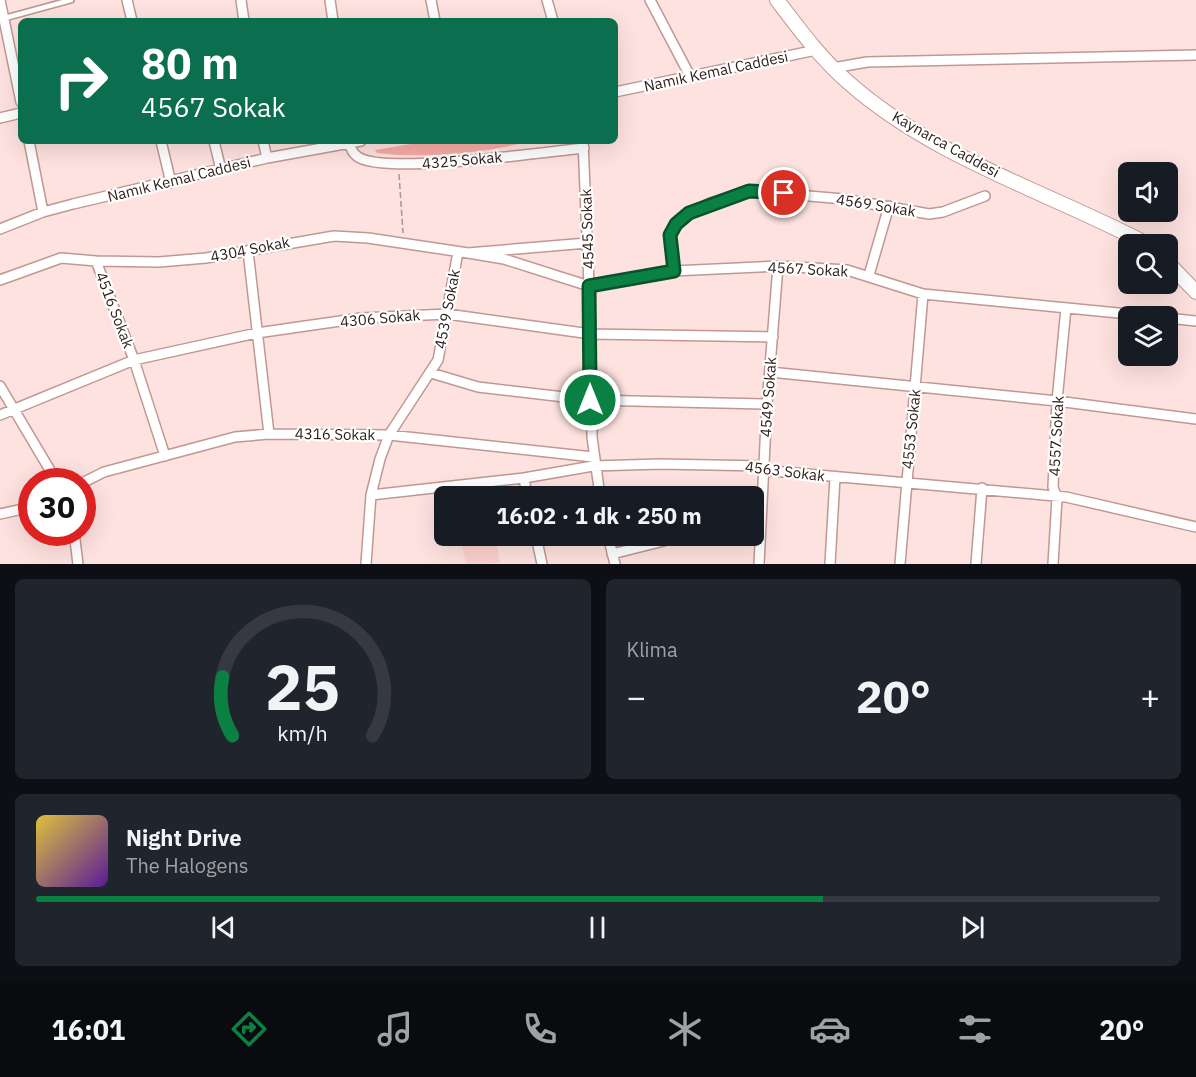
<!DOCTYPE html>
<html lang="tr">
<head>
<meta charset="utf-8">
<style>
  body { margin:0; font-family:"IBM Plex Sans",sans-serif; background:#20242c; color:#f1f3f6; height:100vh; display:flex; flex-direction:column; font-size:22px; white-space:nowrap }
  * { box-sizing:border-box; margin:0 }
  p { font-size:20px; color:#9ea1a6 }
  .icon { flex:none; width:33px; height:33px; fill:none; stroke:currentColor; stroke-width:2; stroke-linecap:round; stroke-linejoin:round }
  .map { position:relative; height:564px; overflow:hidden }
  .drawer { display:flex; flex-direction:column; gap:15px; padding:15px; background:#0d0f14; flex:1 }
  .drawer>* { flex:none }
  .top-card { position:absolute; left:18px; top:18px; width:600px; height:126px; border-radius:9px; box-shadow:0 6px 24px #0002; background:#0b6e4f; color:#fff; overflow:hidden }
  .tools { position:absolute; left:1118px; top:162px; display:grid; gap:12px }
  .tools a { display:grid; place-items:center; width:60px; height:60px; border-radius:9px; background:#171b24; box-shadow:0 6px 24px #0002; font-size:30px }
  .speed { position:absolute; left:18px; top:468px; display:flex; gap:12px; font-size:30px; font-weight:700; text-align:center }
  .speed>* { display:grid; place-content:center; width:78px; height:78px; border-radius:50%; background:#171b24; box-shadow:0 6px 24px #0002; line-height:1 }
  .speed .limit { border:9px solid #d22; background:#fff; color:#111 }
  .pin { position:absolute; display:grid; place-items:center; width:51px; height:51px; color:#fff; margin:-26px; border:3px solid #fff; border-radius:50%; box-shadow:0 2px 6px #0007 }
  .me { position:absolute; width:66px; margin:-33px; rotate:0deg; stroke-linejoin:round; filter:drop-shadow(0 0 4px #0008) }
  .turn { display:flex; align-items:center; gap:21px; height:126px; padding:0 24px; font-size:27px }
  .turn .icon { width:78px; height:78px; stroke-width:2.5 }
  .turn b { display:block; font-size:42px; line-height:51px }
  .big { font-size:45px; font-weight:800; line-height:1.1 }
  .drawer .card { flex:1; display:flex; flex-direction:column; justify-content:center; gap:9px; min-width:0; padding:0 21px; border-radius:9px; background:#20242c }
  .drawer .dial { align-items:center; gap:0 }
  .dial svg { height:156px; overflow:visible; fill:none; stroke:#363941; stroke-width:7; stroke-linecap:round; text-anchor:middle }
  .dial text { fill:#f1f3f6; stroke:none }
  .song { display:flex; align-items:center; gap:18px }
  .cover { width:72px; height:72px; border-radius:9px; background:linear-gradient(135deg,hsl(50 70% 55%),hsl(270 70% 35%)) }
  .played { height:6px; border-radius:3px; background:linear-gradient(90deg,#0b8043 70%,#363941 70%) }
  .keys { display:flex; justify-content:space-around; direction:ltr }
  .heat { display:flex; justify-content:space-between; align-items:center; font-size:33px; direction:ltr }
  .drawer .tiles { flex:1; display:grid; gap:15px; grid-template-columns:1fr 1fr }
  .card:last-child { grid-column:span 2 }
  .trip { position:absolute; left:434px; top:486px; width:330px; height:60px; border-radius:9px; background:#171b24; box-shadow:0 6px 24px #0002; font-weight:800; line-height:60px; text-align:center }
  .menu { display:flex; height:96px; justify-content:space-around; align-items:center; background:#090b0e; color:#9ea1a6 }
  .menu .icon { width:42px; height:42px }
  .menu .active { color:#0b8043 }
  .menu b { font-size:27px; color:#f1f3f6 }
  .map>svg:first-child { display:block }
</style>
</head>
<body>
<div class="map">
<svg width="1196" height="564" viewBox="0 0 1196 564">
  <rect width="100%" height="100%" fill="#fee2df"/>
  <path fill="#fdd2ce" d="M 496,540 L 500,563 L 466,564 L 462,546 Z"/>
  <path fill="#f7aca5" d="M 429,141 L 530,141 C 489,153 420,159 377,153 L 375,150 Z"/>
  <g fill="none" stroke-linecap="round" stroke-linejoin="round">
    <g stroke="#c19793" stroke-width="8">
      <path id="lane" d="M 5,18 L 71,0"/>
    </g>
    <g stroke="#c19793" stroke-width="12">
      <path id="street" d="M 0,0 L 21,102
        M 127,0 L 132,21
        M 241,0 L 244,21
        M 330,0 L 333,21
        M 431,0 L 435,21
        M 547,0 L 553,21
        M 650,0 L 690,76
        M 833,68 L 867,62 L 1196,55
        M 615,92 L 816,50
        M 0,118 L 21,113
        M 29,141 L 43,212
        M 161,141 L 171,183
        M 214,141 L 221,170
        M 263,141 L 267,158
        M 349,141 C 350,147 352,153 358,157 C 386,175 543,152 584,148
        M 583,141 L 591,334 L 592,437 L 600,496
        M 0,229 L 43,212 L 73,204 L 267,158 L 361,141
        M 248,251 L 269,434
        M 468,253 L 504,259 L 589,286 L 673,271 L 778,266 L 847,270 L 923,294 L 1149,316
        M 96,261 L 159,262 L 206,258 L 334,236 L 368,238 L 468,253 L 587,243
        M 673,271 L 670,235 L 682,218 L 710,203 L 749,191 L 844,199 L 929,214 L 943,212 L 985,196
        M 869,275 L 889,206
        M 0,280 L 61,258 L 96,261 L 134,360 L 165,456
        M 1167,318 L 1196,321
        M 770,372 L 1057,401 L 1196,419
        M 431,373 L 478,387 L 590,400 L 767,404
        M 0,386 L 57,482
        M 0,415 L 134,360 L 257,333 L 361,318 L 447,314 L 591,334 L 773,337
        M 524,478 L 527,496
        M 82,483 L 104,472 L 235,437 L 269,434 L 389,435 L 593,457
        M 371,495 L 524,478 L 593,466 L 660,464 L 764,466 L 773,471 L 1066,497 L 1196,527
        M 0,514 L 32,507
        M 74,532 L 78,564
        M 536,536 L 542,564
        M 608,536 L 615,564
        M 612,554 L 664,541
        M 366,564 L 371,495 L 380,459 L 389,435 L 438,360 L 458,252
        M 759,564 L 767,404 L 778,266
        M 830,564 L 835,477
        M 900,564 L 923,294
        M 976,564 L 982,488
        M 1053,564 L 1057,498 L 1053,487 L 1057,401 L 1066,308"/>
    </g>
    <g stroke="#c19793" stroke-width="16">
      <path id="secondary" d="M 777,0 C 799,29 821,59 849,83 C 934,158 1048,192 1147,244
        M 1167,262 L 1196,292"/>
    </g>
    <path stroke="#ab9491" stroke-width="1.5" stroke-dasharray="6 3" stroke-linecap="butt" d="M 399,174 L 403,233"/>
    <use href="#lane" stroke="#fff" stroke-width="4.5"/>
    <use href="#street" stroke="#fff" stroke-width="9"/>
    <use href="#secondary" stroke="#fff" stroke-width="14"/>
  </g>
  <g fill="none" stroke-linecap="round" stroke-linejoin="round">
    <g stroke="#07532c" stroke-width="15">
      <path id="route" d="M 590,400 L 589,286 L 674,271 L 670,235 L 676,224 L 689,213 L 749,191 L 784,193"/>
    </g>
    <use href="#route" stroke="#0b8043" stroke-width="10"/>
  </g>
  <g text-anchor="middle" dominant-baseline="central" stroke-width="4.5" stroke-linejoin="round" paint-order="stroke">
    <g font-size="15" fill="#2c1c1a" stroke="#fff">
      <text transform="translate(716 71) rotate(-12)">Namık Kemal Caddesi</text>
      <text transform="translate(946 144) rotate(29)">Kaynarca Caddesi</text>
      <text transform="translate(462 160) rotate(-5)">4325 Sokak</text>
      <text transform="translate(179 179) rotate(-14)">Namık Kemal Caddesi</text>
      <text transform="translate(876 205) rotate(9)">4569 Sokak</text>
      <text transform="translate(587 229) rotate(-92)">4545 Sokak</text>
      <text transform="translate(250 249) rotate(-11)">4304 Sokak</text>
      <text transform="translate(808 269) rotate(3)">4567 Sokak</text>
      <text transform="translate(447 309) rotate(-79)">4539 Sokak</text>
      <text transform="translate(115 310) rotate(69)">4516 Sokak</text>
      <text transform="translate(380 318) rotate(-5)">4306 Sokak</text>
      <text transform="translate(768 397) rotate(-86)">4549 Sokak</text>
      <text transform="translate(911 429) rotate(-84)">4553 Sokak</text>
      <text transform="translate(335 434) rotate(1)">4316 Sokak</text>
      <text transform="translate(1056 436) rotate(-87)">4557 Sokak</text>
      <text transform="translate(785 471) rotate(7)">4563 Sokak</text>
    </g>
  </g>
</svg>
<div class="tools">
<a><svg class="icon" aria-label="sound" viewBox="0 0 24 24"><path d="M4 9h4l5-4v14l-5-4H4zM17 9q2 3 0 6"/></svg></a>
<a><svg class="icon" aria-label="search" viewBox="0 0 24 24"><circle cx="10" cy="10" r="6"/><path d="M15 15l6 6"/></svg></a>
<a><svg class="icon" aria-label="layers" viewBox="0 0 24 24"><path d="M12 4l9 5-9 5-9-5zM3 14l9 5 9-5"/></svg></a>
</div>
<div class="speed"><div class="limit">30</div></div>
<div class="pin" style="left:784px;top:193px;background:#d93025"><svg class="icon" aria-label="arrive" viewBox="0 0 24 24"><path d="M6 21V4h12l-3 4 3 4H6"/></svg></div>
<svg class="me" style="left:590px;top:400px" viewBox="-20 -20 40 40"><circle r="17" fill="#0b8043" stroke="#fff" stroke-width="3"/><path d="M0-11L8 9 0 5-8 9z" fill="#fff"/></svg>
<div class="trip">16:02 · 1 dk · 250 m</div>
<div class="top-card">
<div class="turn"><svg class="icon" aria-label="right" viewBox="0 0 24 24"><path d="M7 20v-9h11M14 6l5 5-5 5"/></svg><div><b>80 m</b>4567 Sokak</div></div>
</div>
</div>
<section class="drawer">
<div class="tiles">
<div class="card dial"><svg viewBox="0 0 100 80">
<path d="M14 69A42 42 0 1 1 86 69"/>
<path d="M14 69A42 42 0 0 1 9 39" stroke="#0b8043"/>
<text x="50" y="56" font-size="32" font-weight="700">25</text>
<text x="50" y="72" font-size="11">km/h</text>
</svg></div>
<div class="card"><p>Klima</p>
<div class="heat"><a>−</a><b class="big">20°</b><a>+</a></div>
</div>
<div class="card">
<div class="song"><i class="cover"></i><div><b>Night Drive</b><p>The Halogens</p></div></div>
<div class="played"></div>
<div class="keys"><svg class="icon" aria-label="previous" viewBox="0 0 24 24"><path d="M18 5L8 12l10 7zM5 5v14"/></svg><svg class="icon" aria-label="pause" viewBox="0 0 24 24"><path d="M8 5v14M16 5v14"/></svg><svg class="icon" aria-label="next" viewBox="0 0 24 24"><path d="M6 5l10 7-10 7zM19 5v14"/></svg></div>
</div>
</div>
</section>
<nav class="menu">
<b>16:01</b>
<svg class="icon active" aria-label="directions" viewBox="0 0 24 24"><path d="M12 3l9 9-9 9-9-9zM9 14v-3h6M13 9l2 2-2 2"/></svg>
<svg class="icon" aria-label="music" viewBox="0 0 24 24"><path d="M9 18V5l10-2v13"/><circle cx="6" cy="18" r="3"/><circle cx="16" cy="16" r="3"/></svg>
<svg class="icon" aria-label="phone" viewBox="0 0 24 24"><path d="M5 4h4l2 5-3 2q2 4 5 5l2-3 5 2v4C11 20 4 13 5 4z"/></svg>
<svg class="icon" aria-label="climate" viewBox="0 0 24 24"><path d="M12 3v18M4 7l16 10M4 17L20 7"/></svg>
<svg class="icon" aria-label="car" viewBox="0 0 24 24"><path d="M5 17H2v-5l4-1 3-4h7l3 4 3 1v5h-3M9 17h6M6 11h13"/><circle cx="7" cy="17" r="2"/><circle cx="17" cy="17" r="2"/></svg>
<svg class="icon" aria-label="filters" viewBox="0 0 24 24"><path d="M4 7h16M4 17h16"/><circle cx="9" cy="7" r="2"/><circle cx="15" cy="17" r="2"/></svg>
<b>20°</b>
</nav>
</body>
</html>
